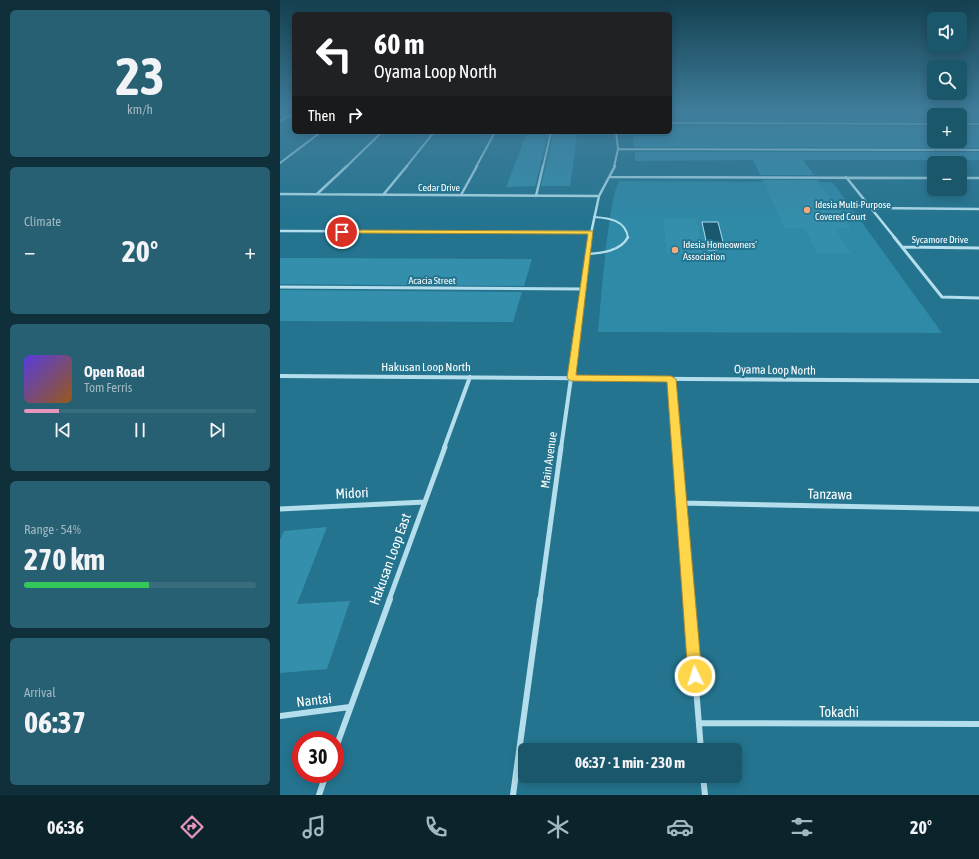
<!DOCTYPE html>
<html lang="en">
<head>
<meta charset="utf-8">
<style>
  body { margin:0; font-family:"Asap Condensed",sans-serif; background:#286073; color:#f1f3f6; height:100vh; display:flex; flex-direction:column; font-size:15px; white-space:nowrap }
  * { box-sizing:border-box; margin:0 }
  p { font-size:13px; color:#a0b8c1 }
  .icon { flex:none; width:22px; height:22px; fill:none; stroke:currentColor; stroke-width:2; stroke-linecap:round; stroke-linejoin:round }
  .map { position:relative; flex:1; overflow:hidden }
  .details { display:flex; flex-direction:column; gap:10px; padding:10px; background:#0f303b; width:280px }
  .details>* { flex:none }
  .banner { position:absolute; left:12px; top:12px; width:380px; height:122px; border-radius:6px; box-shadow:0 2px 10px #0003; background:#202124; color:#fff; overflow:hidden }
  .buttons { position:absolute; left:647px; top:12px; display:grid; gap:8px }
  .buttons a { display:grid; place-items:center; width:40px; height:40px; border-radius:6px; background:#1b576b; box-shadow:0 2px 10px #0003; font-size:20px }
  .speed { position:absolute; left:12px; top:731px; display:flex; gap:8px; font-size:20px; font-weight:700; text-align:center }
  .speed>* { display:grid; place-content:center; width:52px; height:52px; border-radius:50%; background:#1b576b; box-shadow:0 2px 10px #0003; line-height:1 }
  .speed .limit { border:6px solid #d22; background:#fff; color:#111 }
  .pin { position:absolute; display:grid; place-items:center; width:34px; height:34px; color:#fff; margin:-17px; border:2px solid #fff; border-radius:50%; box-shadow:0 1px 4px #0007 }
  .me { position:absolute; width:44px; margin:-22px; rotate:356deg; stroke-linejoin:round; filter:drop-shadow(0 0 3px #0008) }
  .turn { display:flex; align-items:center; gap:14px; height:84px; padding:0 16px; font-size:18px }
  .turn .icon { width:52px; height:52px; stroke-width:2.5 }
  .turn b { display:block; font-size:28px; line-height:34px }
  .then { display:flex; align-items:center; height:38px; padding:0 16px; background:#0003; gap:8px; font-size:15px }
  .big { font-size:30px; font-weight:700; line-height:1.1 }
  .details .widget { flex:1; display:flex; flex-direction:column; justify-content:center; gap:6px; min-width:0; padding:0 14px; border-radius:6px; background:#286073 }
  .details .dial { align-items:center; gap:0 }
  .dial b { font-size:52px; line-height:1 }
  .song { display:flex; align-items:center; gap:12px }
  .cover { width:48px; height:48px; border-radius:6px; background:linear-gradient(135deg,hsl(250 70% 55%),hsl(30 70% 35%)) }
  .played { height:4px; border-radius:2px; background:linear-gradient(90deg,#e797bd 15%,#396d7e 15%) }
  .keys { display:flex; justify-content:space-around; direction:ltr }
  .heat { display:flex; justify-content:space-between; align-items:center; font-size:22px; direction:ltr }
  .charge { height:6px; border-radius:3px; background:linear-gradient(90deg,#34c759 54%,#396d7e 0) }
  .trip { position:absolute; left:238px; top:743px; width:224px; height:40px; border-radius:6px; background:#1b576b; box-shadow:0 2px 10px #0003; font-weight:700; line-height:40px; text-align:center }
  .menu { display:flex; height:64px; justify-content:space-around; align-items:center; background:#0b232b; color:#a0b8c1 }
  .menu .icon { width:28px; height:28px }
  .menu .on { color:#e797bd }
  .menu b { font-size:18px; color:#f1f3f6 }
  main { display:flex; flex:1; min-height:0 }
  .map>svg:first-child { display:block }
</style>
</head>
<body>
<main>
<section class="details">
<div class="widget dial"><b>23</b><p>km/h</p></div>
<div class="widget"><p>Climate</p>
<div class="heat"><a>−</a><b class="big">20°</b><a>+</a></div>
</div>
<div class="widget">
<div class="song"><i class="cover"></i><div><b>Open Road</b><p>Tom Ferris</p></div></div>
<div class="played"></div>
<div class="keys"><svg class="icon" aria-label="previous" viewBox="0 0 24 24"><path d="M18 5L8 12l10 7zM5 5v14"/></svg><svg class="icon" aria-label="pause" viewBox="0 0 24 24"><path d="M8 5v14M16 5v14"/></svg><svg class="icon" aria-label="next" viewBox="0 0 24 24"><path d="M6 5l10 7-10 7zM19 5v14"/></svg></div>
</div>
<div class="widget"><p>Range · 54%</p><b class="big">270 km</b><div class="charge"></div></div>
<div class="widget"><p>Arrival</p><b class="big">06:37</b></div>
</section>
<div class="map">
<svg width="699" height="795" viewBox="0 0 699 795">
  <rect width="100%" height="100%" fill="#24748f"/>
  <path fill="#2e8aa7" d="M 340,181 L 551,182 L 554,184 L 662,333 L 318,332 C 320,312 329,188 340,181 Z"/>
  <path fill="#19586f" stroke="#a8ddec" d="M 422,222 L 438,222 L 444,246 L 436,250 L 428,250 Z"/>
  <path fill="#348fac" d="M 390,112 L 699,112 L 699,122 L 680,122 L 680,115 L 654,115 L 654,122 L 390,120 Z
    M 390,126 L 654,126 L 654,141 L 680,141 L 680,126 L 699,126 L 699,148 L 354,147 L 353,136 L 390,136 Z
    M 246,135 L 268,135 L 255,186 L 226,187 Z
    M 273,135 L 297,135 L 290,186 L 261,186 Z
    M 355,152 L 699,152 L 699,160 L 523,160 L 534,175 L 480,175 L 473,160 L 355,161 Z
    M 482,180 L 538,180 L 571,228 L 555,228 L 571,254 L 537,253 L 524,228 L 505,228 Z
    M 383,219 L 416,219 L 424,254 L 387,254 Z
    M 0,258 L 32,258 L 252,259 L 244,286 L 0,284 Z
    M 0,290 L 242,292 L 233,322 L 0,321 Z
    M 47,527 L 17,604 L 70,601 L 47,669 L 0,673 L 0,540 L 4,531 Z"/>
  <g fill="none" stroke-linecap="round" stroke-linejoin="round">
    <path stroke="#b4deec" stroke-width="2" d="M 314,217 C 329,218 346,220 348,238"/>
    <path stroke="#b4deec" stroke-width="2.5" d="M 308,254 C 322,253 341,251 348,237"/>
    <path stroke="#b4deec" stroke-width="2" d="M 0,121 L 14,113
      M 390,123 L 654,124
      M 680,124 L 699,124
      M 338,149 L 699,150
      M 0,163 L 41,132
      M 66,167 L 102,132
      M 126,167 L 154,132
      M 196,167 L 215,132
      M 263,167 L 271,132
      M 334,167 L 338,149 L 336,132"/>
    <path stroke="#b4deec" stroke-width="2.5" d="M 330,177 L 654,178
      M 566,177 L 615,238
      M 680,178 L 699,178
      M 0,194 L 319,196
      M 37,194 L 67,166
      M 103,195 L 127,166
      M 181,195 L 197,166
      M 256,196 L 263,166
      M 590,208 L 699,209
      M 0,231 L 311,232
      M 310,238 L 319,196 L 335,166"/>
    <path stroke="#b4deec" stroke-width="3" d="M 614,237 L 662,297 L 699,298
      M 622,247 L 699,248
      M 0,287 L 304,289
      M 297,330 L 310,237"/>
    <path stroke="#b4deec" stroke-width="4" d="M 0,376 L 699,381
      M 391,379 L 397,448
      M 164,448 L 190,377
      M 281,448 L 298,329"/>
    <path stroke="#b4deec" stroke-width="5" d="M 396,447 L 409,600
      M 401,503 L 699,509
      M 0,509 L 145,502
      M 109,600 L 165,447
      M 260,600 L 281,447"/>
    <path stroke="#b4deec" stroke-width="6" d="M 409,599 L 421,750
      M 0,716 L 70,707
      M 419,723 L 699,724
      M 55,750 L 110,599
      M 423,776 L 425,795
      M 39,795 L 46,774
      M 233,795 L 260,599"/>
  </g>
  <linearGradient id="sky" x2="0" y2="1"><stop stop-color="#14404f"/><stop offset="0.5" stop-color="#3f7d9b"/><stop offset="1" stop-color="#3f7d9b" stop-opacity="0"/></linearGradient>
  <rect width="699" height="222" fill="url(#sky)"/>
  <path fill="#ffd54a" stroke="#a68a30" d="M 60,230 L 313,231 L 296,375 L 391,376 L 396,379 L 422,676 L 420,681 L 415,683 L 410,681 L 408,676 L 387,382 L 291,381 L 287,378 L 308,234 L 62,233 L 60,233 Z"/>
  <g fill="#f6aa77" stroke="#24748f" stroke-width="1.5">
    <circle cx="527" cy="210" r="4"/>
    <circle cx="395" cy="250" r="4"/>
  </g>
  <g text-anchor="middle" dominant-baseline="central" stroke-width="4" stroke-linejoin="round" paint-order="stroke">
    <g font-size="10" fill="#fff" stroke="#24748f">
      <text x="159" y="187">Cedar Drive</text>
      <text x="660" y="239">Sycamore Drive</text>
      <text x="152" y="280">Acacia Street</text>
    </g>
    <g font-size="10" fill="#fff" stroke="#24748f" text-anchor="start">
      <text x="535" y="204">Idesia Multi-Purpose<tspan x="535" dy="12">Covered Court</tspan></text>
      <text x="403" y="244">Idesia Homeowners'<tspan x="403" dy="12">Association</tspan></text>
    </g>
    <g font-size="12" fill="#fff" stroke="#24748f">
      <text x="146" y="367">Hakusan Loop North</text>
      <text transform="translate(495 370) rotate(1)">Oyama Loop North</text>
      <text transform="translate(269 460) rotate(-82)">Main Avenue</text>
    </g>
    <g font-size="14" fill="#fff" stroke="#24748f">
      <text transform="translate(72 493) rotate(-3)">Midori</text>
      <text transform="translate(550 494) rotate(1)">Tanzawa</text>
      <text transform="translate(110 559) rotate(-70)">Hakusan Loop East</text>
      <text transform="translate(34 700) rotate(-7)">Nantai</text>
      <text x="559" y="712">Tokachi</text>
    </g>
  </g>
</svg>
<div class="buttons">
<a><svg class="icon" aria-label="sound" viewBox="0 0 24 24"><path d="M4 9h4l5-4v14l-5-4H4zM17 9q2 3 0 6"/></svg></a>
<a><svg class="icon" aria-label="search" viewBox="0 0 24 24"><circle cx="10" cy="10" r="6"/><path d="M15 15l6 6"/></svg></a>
<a>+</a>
<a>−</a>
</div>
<div class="speed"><div class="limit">30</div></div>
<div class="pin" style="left:62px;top:232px;background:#d93025"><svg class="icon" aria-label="arrive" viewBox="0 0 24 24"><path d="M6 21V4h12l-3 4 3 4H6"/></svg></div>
<svg class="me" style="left:415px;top:676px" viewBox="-20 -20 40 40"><circle r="17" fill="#ffd54a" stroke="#fff" stroke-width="3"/><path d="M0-11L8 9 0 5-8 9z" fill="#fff"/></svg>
<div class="trip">06:37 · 1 min · 230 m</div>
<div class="banner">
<div class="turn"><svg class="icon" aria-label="left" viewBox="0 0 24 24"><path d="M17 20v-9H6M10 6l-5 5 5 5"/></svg><div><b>60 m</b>Oyama Loop North</div></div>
<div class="then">Then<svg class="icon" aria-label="right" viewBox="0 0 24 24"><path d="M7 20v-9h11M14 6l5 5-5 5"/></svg></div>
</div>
</div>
</main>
<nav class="menu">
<b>06:36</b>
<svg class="icon on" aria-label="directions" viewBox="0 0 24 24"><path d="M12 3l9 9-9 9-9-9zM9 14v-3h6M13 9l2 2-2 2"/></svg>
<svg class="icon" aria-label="music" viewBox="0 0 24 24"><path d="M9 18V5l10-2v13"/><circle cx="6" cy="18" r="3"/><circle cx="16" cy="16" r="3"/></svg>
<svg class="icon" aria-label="phone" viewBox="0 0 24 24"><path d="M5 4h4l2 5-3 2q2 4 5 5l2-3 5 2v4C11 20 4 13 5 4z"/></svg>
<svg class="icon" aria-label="climate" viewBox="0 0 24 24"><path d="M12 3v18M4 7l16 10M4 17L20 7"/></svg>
<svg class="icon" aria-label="car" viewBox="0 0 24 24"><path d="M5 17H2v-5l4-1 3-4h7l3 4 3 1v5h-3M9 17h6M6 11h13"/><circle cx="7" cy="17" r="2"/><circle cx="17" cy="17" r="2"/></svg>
<svg class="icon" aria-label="filters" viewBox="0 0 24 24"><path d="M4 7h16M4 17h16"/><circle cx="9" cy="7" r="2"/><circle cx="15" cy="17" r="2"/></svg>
<b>20°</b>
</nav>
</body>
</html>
